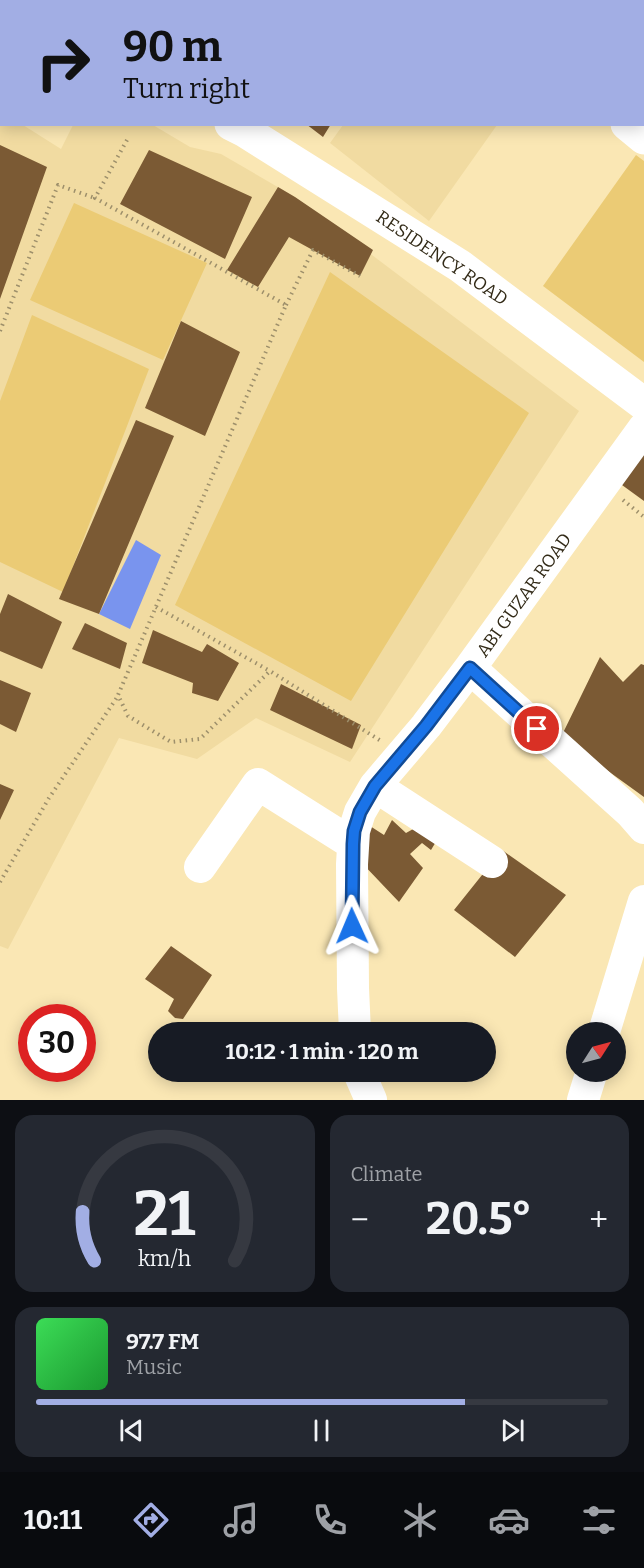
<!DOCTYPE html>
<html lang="en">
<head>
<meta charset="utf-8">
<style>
  body { margin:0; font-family:Bitter,serif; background:#242831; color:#f1f3f6; height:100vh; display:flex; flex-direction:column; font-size:22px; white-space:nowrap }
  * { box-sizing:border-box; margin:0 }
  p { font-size:20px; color:#9ea1a6 }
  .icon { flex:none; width:33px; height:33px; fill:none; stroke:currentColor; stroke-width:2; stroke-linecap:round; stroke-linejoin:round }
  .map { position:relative; height:1100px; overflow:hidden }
  .details { display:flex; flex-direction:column; gap:15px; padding:15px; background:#0d0f14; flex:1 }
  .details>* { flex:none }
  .hud { position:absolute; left:0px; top:0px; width:645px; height:126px; box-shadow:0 3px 15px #0003; background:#a2aee4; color:#111; overflow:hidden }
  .needle { width:39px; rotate:54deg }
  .fabs { position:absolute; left:566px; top:1022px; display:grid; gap:12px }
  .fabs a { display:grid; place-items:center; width:60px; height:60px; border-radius:50%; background:#171b24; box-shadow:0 3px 15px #0003; font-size:30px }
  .speed { position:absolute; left:18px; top:1004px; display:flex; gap:12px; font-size:30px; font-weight:700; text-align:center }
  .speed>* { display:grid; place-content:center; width:78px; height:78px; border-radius:50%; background:#171b24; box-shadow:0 3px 15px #0003; line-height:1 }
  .speed .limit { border:9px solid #d22; background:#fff; color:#111 }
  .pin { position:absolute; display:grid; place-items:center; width:51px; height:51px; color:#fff; margin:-26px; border:3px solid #fff; border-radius:50%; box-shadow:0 2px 6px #0007 }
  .me { position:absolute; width:66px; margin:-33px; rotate:359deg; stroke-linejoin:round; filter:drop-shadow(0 0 4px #0008) }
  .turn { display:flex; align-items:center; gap:21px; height:126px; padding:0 24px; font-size:27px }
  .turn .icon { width:78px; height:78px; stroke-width:2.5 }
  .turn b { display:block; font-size:42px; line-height:51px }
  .big { font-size:45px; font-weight:700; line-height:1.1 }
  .details .widget { flex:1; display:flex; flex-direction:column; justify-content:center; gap:9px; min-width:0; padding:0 21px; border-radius:18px; background:#242831 }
  .details .dial { align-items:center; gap:0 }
  .dial svg { height:156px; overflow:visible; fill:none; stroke:#363941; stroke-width:7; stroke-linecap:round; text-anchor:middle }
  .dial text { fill:#f1f3f6; stroke:none }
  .song { display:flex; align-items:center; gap:18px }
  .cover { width:72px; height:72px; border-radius:9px; background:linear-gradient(135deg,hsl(130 70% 55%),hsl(130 70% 35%)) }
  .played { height:6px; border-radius:3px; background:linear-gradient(90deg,#a2aee4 75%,#363941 75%) }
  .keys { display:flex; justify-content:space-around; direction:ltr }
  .heat { display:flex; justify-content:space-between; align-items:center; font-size:33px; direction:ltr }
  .details .tiles { flex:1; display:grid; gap:15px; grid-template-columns:1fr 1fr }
  .widget:last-child { grid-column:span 2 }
  .trip { position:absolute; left:148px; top:1022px; width:348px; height:60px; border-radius:30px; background:#171b24; box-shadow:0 3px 15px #0003; font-weight:700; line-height:60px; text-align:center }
  .tabs { display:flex; height:96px; justify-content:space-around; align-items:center; background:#090b0e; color:#9ea1a6 }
  .tabs .icon { width:42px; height:42px }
  .tabs .current { color:#a2aee4 }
  .tabs b { font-size:27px; color:#f1f3f6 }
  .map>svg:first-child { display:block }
</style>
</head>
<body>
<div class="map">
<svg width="644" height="1100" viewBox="0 0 644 1100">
  <rect width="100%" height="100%" fill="#fae7b4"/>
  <path fill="#f1dba1" d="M 1,121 L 2,124 L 23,125 L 61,149 L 73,125 L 153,125 L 190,147 L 221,154 L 295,197 L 579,411 L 350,762 L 256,718 L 197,759 L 119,738 L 8,949 L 0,946 L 0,124 Z
    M 343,125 L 343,124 L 497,125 L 429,221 L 330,143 Z"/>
  <path fill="#ebcb75" d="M 636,155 L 644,161 L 644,362 L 543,286 Z
    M 74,203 L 207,263 L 163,360 L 30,300 Z
    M 330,272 L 529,413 L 351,701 L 175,605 Z
    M 32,315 L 149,369 L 63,592 L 0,562 L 0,401 Z"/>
  <path fill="#7994ee" d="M 136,540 L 161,555 L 130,629 L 99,614 Z"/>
  <path fill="#7b5a34" d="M 306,124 L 331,124 L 323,137 Z
    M 0,145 L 47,167 L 0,299 Z
    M 149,150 L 252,197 L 225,259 L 120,204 Z
    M 278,187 L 295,197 L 373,250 L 360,276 L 289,237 L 258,287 L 227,270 Z
    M 181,321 L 240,352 L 205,436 L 145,408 Z
    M 136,420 L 174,436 L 99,614 L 59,599 Z
    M 644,447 L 644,501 L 611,477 Z
    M 8,594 L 62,622 L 42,669 L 0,651 L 0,614 Z
    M 85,623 L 127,643 L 120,669 L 72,649 Z
    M 153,630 L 202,652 L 207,644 L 239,663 L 218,701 L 192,693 L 193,683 L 142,663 Z
    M 600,657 L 623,682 L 641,664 L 644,665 L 644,797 L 561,737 Z
    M 0,680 L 31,693 L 16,732 L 0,724 Z
    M 281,684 L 361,725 L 352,749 L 270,710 Z
    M 0,784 L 14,790 L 0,820 Z
    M 392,820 L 406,833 L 422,824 L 437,840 L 431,850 L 422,843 L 410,854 L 423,868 L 399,902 L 360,861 L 370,826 L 384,835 Z
    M 502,850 L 566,895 L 515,957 L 454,910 Z
    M 171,946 L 212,975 L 183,1019 L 175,1018 L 168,1011 L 174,999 L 145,979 Z"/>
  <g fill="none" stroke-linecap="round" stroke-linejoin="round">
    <path stroke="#9d8f6b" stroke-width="4" stroke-dasharray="1.5 4.5" stroke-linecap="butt" d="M 127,140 L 95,198 L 286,305 L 118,695 L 128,716 L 171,742 L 200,739 L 270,671 L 381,741
      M 286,305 L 313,250 L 360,276
      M 0,331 L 58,185 L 95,198
      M 623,500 L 644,517
      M 156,607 L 270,671
      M 0,882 L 49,798 L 118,696"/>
    <path stroke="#fff" stroke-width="32" d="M 289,2 L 290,0
      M 338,2 L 339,0
      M 470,668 L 630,812 L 644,828
      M 375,786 L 492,862
      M 200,867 L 258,784 L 353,844
      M 355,1032 L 353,988 L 352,864 L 354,831 L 360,812 L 375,786 L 426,726 L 470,668 L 644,428
      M 604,1032 L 644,901
      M 360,1071 L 361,1077 L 371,1100
      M 583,1100 L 592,1071"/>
    <path stroke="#fff" stroke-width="33" d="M 5,0 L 8,2
      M 465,0 L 467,2
      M 525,0 L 527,2
      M 231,124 L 245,131 L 460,266 L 644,404
      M 627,124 L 644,138"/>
  </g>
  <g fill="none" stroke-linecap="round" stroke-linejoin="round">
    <g stroke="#114b97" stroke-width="15">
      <path id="route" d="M 352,926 L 353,844 L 354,831 L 360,812 L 375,786 L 426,726 L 470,668 L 537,729"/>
    </g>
    <use href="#route" stroke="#1a73e8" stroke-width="10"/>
  </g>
  <g text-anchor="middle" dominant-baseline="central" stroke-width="6" stroke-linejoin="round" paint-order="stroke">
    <g font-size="18" fill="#322a17" stroke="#fff">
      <text transform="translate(442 258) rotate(34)">RESIDENCY ROAD</text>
      <text transform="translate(524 595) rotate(-54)">ABI GUZAR ROAD</text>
    </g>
  </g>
</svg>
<div class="fabs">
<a><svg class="needle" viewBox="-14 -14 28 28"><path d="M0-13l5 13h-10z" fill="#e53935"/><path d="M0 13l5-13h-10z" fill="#9ea1a6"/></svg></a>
</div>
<div class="speed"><div class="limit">30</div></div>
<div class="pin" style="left:537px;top:729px;background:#d93025"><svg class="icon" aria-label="arrive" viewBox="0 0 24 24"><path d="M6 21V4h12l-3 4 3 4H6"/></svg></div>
<svg class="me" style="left:352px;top:926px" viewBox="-20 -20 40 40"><path d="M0-17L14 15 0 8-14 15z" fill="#1a73e8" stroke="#fff" stroke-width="4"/></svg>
<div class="trip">10:12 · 1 min · 120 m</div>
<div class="hud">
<div class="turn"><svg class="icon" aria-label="right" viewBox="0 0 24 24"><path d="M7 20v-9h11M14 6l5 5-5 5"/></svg><div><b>90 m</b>Turn right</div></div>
</div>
</div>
<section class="details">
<div class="tiles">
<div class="widget dial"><svg viewBox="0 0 100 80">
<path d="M14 69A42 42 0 1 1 86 69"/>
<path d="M14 69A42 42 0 0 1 8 44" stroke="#a2aee4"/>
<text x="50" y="56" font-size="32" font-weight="700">21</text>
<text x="50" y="72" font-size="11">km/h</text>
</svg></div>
<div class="widget"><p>Climate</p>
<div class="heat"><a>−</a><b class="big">20.5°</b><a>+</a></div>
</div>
<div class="widget">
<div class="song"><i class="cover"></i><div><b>97.7 FM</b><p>Music</p></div></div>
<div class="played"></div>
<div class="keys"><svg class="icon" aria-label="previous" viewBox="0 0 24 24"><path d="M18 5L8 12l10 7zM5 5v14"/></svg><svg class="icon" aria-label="pause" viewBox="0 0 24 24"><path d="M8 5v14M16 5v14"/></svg><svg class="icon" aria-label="next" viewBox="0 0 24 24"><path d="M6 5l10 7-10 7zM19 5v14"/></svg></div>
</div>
</div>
</section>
<nav class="tabs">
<b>10:11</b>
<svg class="icon current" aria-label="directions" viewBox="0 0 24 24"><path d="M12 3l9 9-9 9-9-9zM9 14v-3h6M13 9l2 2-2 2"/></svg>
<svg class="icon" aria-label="music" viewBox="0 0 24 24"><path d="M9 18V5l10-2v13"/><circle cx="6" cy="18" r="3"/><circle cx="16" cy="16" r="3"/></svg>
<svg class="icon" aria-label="phone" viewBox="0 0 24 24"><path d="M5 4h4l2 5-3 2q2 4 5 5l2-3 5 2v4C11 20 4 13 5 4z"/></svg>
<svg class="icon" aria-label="climate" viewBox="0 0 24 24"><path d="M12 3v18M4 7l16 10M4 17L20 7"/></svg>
<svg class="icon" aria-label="car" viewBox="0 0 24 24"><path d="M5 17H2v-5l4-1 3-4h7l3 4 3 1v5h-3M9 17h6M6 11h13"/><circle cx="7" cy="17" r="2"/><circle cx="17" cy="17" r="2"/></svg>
<svg class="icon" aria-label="filters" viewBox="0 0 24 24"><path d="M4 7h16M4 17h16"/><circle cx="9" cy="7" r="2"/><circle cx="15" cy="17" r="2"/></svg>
</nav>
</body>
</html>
